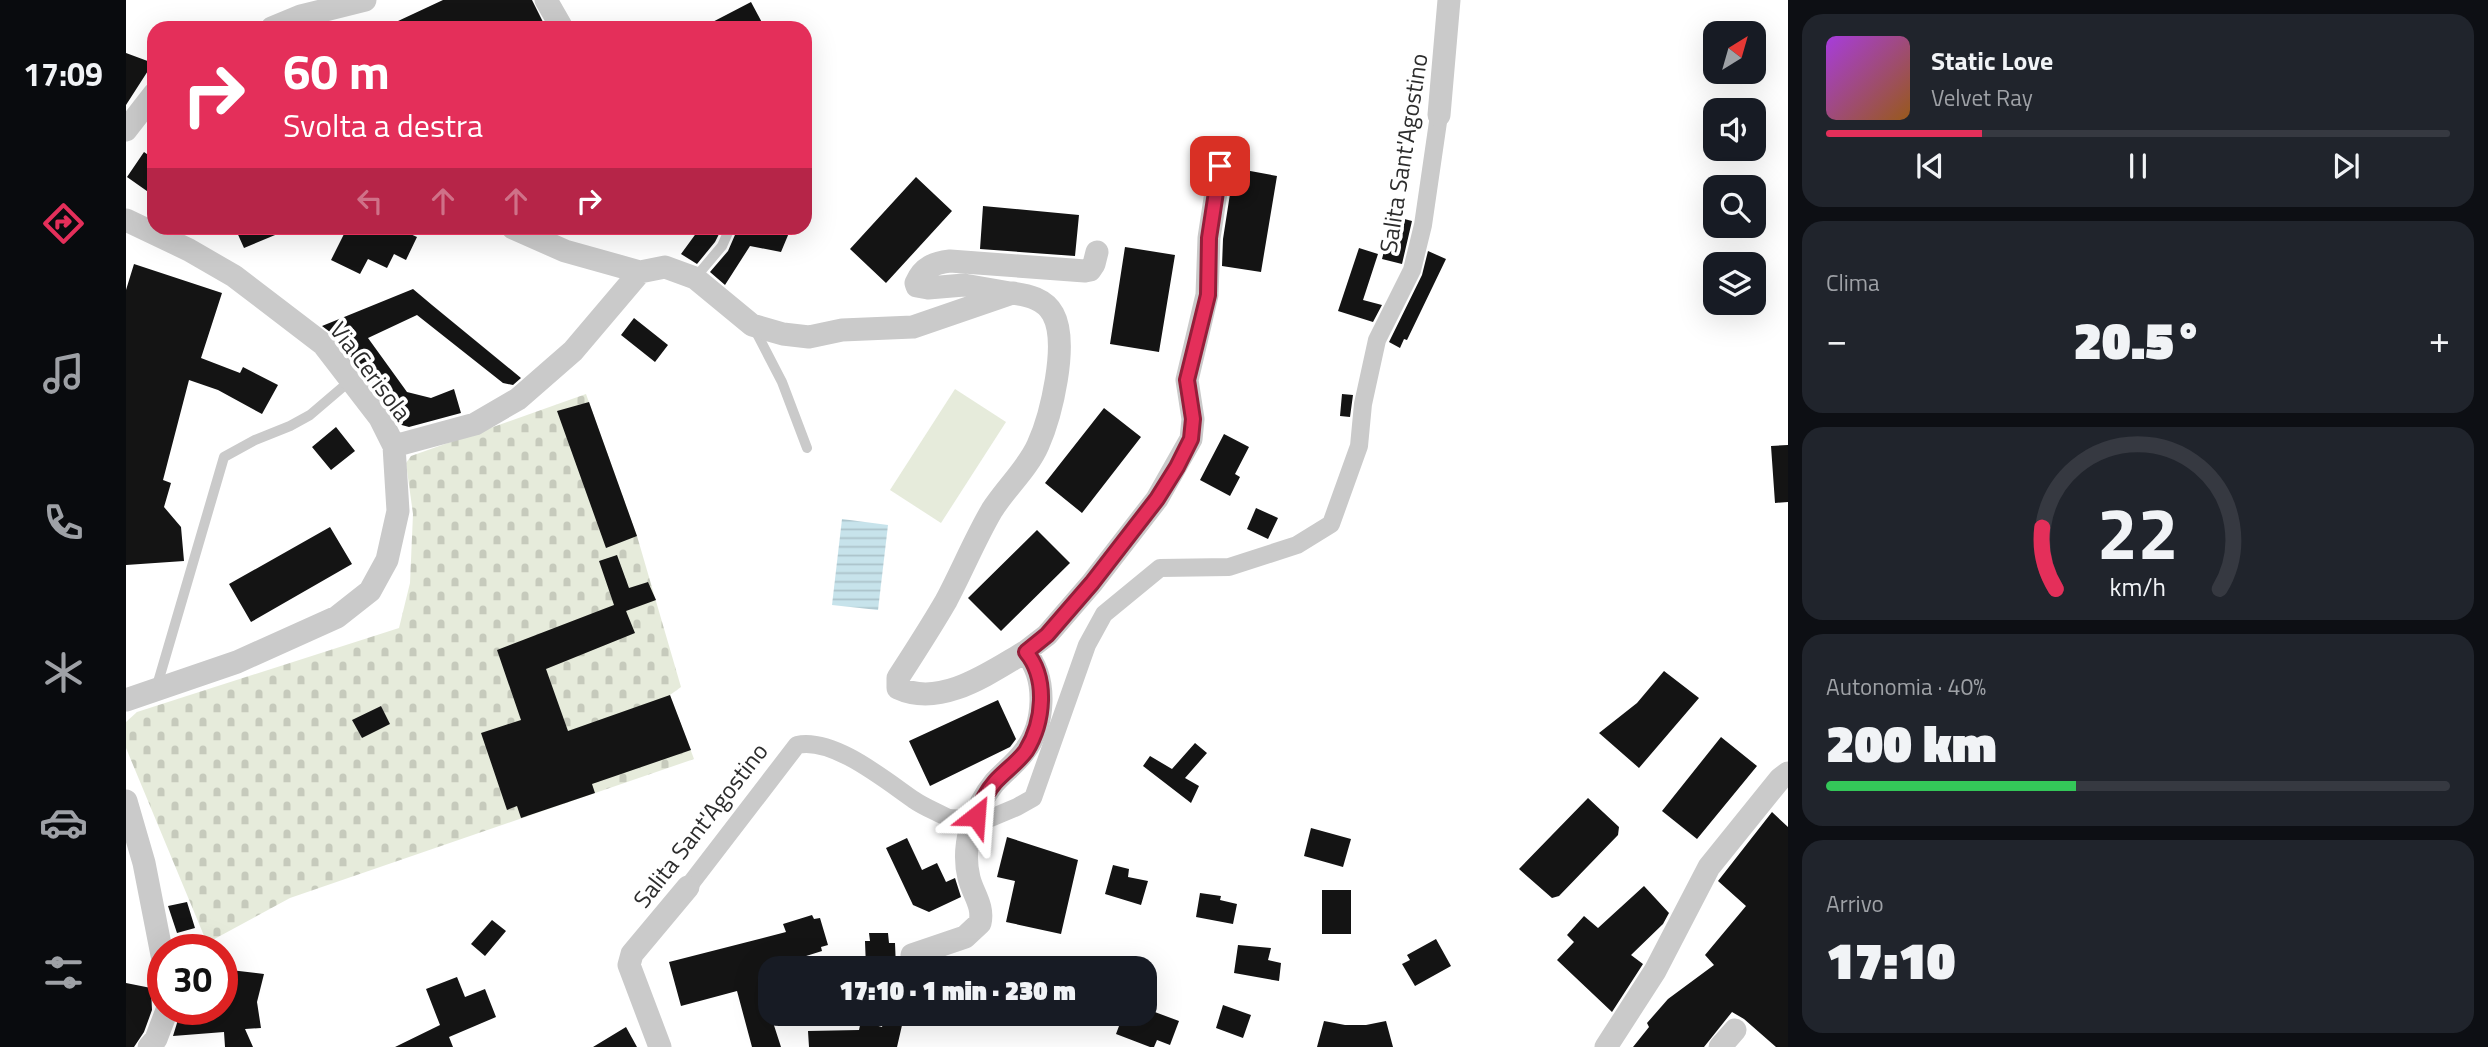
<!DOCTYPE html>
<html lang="it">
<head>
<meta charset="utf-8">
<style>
  body { margin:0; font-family:"Titillium Web",sans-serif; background:#20242c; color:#f1f3f6; height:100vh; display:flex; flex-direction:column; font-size:26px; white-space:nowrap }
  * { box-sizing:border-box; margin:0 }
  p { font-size:23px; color:#9ea1a6 }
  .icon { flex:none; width:38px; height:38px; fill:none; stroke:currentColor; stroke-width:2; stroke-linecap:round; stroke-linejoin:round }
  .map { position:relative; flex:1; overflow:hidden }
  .side { display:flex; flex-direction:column; gap:14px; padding:14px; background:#0d0f14; width:700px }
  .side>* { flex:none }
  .top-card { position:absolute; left:21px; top:21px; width:665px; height:214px; border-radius:21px; box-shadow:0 7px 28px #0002; background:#e42f5a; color:#fff; overflow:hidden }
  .needle { width:46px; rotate:37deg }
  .controls { position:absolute; left:1577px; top:21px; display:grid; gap:14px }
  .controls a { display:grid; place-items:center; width:63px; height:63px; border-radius:14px; background:#171b24; box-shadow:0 7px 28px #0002; font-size:35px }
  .speed { position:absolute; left:21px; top:934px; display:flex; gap:14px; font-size:35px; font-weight:700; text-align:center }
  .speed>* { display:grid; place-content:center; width:91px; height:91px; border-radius:50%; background:#171b24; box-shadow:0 7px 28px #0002; line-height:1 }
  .speed .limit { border:10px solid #d22; background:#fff; color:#111 }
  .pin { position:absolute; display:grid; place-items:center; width:60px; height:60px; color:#fff; margin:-30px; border-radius:14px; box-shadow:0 4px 10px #0006 }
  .me { position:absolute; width:77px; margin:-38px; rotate:28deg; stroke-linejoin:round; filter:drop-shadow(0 0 5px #0008) }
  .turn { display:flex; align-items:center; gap:24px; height:147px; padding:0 21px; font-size:32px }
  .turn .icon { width:91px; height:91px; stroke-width:2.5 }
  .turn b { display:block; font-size:49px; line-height:60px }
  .lanes { display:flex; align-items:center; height:66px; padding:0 21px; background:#0003; justify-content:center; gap:35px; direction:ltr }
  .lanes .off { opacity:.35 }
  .big { font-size:52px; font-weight:800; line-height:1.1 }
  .side .tile { flex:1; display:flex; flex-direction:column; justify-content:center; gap:10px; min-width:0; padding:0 24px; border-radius:21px; background:#20242c }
  .side .dial { align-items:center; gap:0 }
  .dial svg { height:182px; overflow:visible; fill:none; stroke:#363941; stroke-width:7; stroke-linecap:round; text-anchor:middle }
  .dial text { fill:#f1f3f6; stroke:none }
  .song { display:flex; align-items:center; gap:21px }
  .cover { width:84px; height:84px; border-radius:10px; background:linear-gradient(135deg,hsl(280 70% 55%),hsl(30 70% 35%)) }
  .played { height:7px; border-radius:4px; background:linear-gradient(90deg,#e42f5a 25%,#363941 25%) }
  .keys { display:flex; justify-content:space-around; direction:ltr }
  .heat { display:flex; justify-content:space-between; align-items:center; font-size:38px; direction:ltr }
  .charge { height:10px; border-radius:5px; background:linear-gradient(90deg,#34c759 40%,#363941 0) }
  .trip { position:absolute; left:632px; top:956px; width:399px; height:70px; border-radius:21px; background:#171b24; box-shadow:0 7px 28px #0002; font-weight:800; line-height:70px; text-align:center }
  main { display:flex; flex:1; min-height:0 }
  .menu { display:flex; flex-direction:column; width:126px; justify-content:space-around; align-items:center; background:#090b0e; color:#9ea1a6 }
  .menu .icon { width:49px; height:49px }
  .menu .on { color:#e42f5a }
  .menu b { font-size:32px; color:#f1f3f6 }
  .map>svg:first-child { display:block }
</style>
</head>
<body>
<main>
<nav class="menu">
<b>17:09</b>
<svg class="icon on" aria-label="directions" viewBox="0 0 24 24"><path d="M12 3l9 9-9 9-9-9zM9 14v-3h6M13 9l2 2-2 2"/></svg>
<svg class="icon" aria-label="music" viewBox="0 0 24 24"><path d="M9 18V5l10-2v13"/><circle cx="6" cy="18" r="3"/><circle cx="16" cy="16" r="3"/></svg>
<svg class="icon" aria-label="phone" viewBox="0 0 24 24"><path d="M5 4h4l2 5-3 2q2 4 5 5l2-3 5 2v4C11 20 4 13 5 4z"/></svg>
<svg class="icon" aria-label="climate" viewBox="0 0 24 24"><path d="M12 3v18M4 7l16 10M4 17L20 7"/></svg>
<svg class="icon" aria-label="car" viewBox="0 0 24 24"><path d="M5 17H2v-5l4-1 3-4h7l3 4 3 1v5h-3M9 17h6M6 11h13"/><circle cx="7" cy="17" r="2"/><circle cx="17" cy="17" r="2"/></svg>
<svg class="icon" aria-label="filters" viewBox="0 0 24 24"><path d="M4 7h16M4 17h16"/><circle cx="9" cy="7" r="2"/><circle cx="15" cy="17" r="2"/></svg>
</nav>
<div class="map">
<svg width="1662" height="1047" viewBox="0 0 1662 1047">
  <defs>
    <pattern id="cemetery-stones" width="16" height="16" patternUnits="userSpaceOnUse" patternTransform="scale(1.75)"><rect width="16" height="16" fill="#e6ebdb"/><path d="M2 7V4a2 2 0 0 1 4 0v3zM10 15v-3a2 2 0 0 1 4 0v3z" fill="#c6cabc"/></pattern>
    <pattern id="water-rules" width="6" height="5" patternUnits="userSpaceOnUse" patternTransform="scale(1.75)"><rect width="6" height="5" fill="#c7e3eb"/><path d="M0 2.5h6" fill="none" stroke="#abc3ca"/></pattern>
  </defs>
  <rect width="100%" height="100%" fill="#fff"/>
  <path fill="url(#cemetery-stones)" d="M 460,394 L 511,536 L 555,687 L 544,695 L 568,759 L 164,898 L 81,943 L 0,748 L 0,722 L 11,712 L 273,628 L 284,583 L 287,514 L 280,463 L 285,456 Z"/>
  <path fill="#e6ebdb" d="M 829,389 L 880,422 L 815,523 L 764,490 Z"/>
  <path fill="url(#water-rules)" d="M 716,519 L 762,525 L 752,610 L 706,605 Z"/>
  <path fill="#141414" d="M 317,0 L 406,0 L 420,28 L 257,28 Z
    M 625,2 L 639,28 L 575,28 Z
    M 0,53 L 27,63 L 0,105 Z
    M 18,152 L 28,159 L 28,196 L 1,177 Z
    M 1108,168 L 1151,176 L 1135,272 L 1096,266 L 1097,239 Z
    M 790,177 L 826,211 L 760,283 L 724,249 Z
    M 857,206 L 953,215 L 949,256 L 854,249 Z
    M 1267,216 L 1286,221 L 1276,264 L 1256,259 Z
    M 109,228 L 166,228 L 118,248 Z
    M 221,228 L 234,234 L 237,228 L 285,228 L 282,233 L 291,237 L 280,260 L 268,254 L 261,268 L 242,259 L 234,274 L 205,260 Z
    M 574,228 L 596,228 L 589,242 L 571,264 L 555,254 Z
    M 612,228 L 665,228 L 655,252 L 624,246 L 599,285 L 584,272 L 602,251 Z
    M 999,247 L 1049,255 L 1033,352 L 984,344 Z
    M 1233,248 L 1252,254 L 1237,300 L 1256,305 L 1247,322 L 1212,311 Z
    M 1302,251 L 1320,259 L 1281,340 L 1278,339 L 1274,348 L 1263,342 L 1296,275 Z
    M 8,264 L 96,293 L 75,358 L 114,373 L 117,367 L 152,385 L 136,414 L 92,390 L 63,380 L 37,480 L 45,483 L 38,507 L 55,527 L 58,561 L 0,565 L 0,290 Z
    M 287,289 L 306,305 L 395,378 L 387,385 L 377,383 L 291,315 L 242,338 L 281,392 L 305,398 L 328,389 L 335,413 L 283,427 L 272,424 L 265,409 L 208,335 L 196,326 Z
    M 508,318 L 542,345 L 529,362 L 495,335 Z
    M 1216,394 L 1227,395 L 1224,417 L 1214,416 Z
    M 463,402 L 511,536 L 480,548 L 431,411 Z
    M 978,408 L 1015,437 L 956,513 L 919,483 Z
    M 210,427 L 229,451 L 205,470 L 186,447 Z
    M 1098,434 L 1123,447 L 1109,474 L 1114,477 L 1104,496 L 1074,480 Z
    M 1662,445 L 1662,502 L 1649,503 L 1645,446 Z
    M 1130,508 L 1152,518 L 1142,539 L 1121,529 Z
    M 204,527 L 226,564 L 125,622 L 103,584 Z
    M 911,530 L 944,563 L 875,631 L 842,598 Z
    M 491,555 L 503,588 L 522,582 L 530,600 L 500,611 L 509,633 L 420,669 L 442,731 L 544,695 L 565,750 L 466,784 L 469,793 L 395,818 L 391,806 L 381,810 L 355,733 L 395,720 L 371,650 L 488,605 L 473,561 Z
    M 1538,671 L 1573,698 L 1513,768 L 1473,733 L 1511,703 Z
    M 872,700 L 890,739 L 884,747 L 804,786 L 783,741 Z
    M 255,706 L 264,724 L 236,738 L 226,720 Z
    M 1595,737 L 1631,766 L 1571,839 L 1536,811 Z
    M 1069,743 L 1081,753 L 1059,778 L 1073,786 L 1065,803 L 1017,766 L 1024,756 L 1046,769 Z
    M 1462,798 L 1493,827 L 1492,835 L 1433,896 L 1426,898 L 1393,869 Z
    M 1646,812 L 1662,827 L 1662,1047 L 1650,1047 L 1618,1019 L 1606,1012 L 1578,1047 L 1507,1047 L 1523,1027 L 1521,1023 L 1542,999 L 1588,965 L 1579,955 L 1620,906 L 1592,881 Z
    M 1185,828 L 1225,839 L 1217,867 L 1178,856 Z
    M 881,837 L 952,860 L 935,934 L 880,922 L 889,881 L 871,877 Z
    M 781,838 L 796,870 L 811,863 L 820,882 L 829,878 L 835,897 L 803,912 L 787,905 L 760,848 Z
    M 987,865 L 1003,869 L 1002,877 L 1022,881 L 1015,905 L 979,894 Z
    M 1518,886 L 1543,913 L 1537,924 L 1505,955 L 1517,964 L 1486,1012 L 1431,960 L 1448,942 L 1441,935 L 1458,916 L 1472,928 Z
    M 1196,890 L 1225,890 L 1225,934 L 1196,934 Z
    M 1074,893 L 1095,896 L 1094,900 L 1111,904 L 1107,924 L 1070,917 Z
    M 61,902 L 69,928 L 51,933 L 42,906 Z
    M 686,915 L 688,919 L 694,918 L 702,945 L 695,947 L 696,951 L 658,963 L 658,967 L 644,968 L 644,1013 L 655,1047 L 626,1047 L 611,991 L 555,1006 L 543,962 L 660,932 L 657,924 Z
    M 366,920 L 380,931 L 359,956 L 345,944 Z
    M 743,933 L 762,933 L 763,943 L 769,943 L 770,968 L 740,968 L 739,941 L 744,941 Z
    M 1310,939 L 1325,966 L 1289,986 L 1276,964 L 1284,960 L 1281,955 Z
    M 1112,945 L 1145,948 L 1142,960 L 1155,963 L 1153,981 L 1108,973 Z
    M 96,969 L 138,974 L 131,1002 L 135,1028 L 119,1029 L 127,1047 L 99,1047 L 98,1032 L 47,1036 L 55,1010 L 96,1010 Z
    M 331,977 L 339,997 L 359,989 L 370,1017 L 323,1037 L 327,1047 L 269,1047 L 314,1025 L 300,989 Z
    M 0,983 L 25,988 L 26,1010 L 18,1032 L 8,1047 L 0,1047 Z
    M 1097,1005 L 1125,1015 L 1117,1038 L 1090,1028 Z
    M 1018,1008 L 1053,1021 L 1044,1045 L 1031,1040 L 1028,1047 L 1024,1047 L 990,1034 L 993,1026 L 962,1014 L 1018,1013 Z
    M 759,1016 L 777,1021 L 771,1047 L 683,1047 L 682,1031 L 733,1030 L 735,1021 L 756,1027 Z
    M 1198,1021 L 1219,1025 L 1240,1025 L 1260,1021 L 1267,1047 L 1191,1047 Z
    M 500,1027 L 511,1047 L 467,1047 Z"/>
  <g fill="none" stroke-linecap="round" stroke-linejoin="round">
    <path stroke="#cacaca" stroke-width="10" d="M 569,278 L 596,246 L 604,228
      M 627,326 L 656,382 L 681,448
      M 30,689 L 98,457 L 129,440 L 164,426 L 184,415 L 225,380"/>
    <path stroke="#cacaca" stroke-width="18" d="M 860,820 L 891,807 L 907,798 L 961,645 L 978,614 L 1034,568 L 1103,567 L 1171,545 L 1205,524 L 1233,446 L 1237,404 L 1251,340 L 1286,270 L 1297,225 L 1313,115
      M 562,887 L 671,745 C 707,737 759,780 788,800 C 798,807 811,812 822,818"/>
    <path stroke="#cacaca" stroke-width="23" d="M 420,0 L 436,28
      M 146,28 L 175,16 L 239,0
      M 1313,115 L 1323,0
      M 0,130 L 28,94
      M 0,220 L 63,250 L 108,276 L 197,344 L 254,418 L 268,446 L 272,511 L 261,560 L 244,591 L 211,617 L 111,662 L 0,700
      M 387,228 L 439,251 L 514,272
      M 884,293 L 838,285 L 802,288 L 791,286 L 790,283 C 797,267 808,263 824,261 L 959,271 L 964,270 L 968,264 L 971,252
      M 268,446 L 349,424 L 392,399 L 447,351 L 514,272 L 539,267 L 569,278 L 626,325 L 657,334 L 683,337 L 716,330 L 787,327 L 886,293 C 902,295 919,299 927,314 C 943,343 925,416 912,445 C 902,468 880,488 866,510 C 849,539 836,571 820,601 C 805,627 788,653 772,678 L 772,688 C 815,708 863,673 899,652 C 922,678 919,725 898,752 C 890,763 878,772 868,783 C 858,795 849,814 844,830 C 840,846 839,862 843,878 C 847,894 858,906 854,923 L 839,937 L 786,955
      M 899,652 L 921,635 L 966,583 L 1031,499 L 1065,439 L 1067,419 L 1061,380 L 1081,295 L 1083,238 L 1094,166
      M 0,801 L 18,863 L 37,960
      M 23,1047 L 30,1039 L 41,1010
      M 534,1047 L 503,965 L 506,954 L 562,887
      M 1480,1047 L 1529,971 L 1583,867 L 1654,779 L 1662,773
      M 1594,1047 L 1609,1030"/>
    <path stroke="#cacaca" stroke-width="18" d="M 822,818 L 860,820"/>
  </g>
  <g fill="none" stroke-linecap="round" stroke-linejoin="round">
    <g stroke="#941f3a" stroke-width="18">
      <path id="route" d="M 850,816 C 855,804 860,792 869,782 C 878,772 892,762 900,751 C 918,722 922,678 900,652 L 921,635 L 966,583 L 1031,499 L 1051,467 L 1065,439 L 1067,419 L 1061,380 L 1082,295 L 1083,238 L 1094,166"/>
    </g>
    <use href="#route" stroke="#e42f5a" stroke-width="12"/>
  </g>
  <g text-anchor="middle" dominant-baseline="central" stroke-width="7" stroke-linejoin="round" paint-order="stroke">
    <g font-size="24" fill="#2d2d2d" stroke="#fff">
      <text transform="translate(1277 153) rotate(-81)">Salita Sant'Agostino</text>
      <text transform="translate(245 371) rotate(53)">Via Cerisola</text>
      <text transform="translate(574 825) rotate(-52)">Salita Sant'Agostino</text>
    </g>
  </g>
</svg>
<div class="controls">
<a><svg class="needle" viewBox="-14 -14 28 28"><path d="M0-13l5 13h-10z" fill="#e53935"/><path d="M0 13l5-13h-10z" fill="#9ea1a6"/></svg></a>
<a><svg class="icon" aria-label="sound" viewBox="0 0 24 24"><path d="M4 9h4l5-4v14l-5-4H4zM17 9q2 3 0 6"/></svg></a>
<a><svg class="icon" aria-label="search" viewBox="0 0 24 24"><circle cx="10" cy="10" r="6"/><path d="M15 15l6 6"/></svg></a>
<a><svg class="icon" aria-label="layers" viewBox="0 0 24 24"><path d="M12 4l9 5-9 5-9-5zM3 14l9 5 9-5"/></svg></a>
</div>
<div class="speed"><div class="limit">30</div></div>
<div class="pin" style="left:1094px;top:166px;background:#d93025"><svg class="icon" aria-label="arrive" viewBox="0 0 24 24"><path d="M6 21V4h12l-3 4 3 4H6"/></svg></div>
<svg class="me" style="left:850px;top:816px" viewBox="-20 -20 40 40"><path d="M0-17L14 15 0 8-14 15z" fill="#e42f5a" stroke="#fff" stroke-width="4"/></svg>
<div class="trip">17:10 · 1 min · 230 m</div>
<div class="top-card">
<div class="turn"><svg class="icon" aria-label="right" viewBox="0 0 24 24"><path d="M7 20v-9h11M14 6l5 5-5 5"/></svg><div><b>60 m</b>Svolta a destra</div></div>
<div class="lanes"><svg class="icon off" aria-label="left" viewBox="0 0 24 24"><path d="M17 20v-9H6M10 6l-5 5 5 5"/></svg><svg class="icon off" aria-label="ahead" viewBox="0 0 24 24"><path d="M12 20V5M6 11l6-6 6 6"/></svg><svg class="icon off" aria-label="ahead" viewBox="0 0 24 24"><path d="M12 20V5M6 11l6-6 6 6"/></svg><svg class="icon" aria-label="right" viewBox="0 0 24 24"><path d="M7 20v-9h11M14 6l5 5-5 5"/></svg></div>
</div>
</div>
<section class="side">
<div class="tile">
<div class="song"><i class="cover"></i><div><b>Static Love</b><p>Velvet Ray</p></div></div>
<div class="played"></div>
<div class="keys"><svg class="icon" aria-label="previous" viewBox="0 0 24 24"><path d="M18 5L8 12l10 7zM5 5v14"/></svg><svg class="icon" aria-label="pause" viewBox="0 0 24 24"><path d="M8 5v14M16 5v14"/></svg><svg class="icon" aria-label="next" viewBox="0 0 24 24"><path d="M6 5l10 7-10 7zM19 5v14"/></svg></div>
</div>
<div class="tile"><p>Clima</p>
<div class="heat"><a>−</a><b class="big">20.5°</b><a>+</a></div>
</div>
<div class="tile dial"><svg viewBox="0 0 100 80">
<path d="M14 69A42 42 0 1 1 86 69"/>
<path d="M14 69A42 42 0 0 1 8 42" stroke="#e42f5a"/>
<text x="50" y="56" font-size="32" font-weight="700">22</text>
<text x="50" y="72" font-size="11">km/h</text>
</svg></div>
<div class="tile"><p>Autonomia · 40%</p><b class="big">200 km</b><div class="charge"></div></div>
<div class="tile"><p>Arrivo</p><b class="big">17:10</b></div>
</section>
</main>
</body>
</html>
